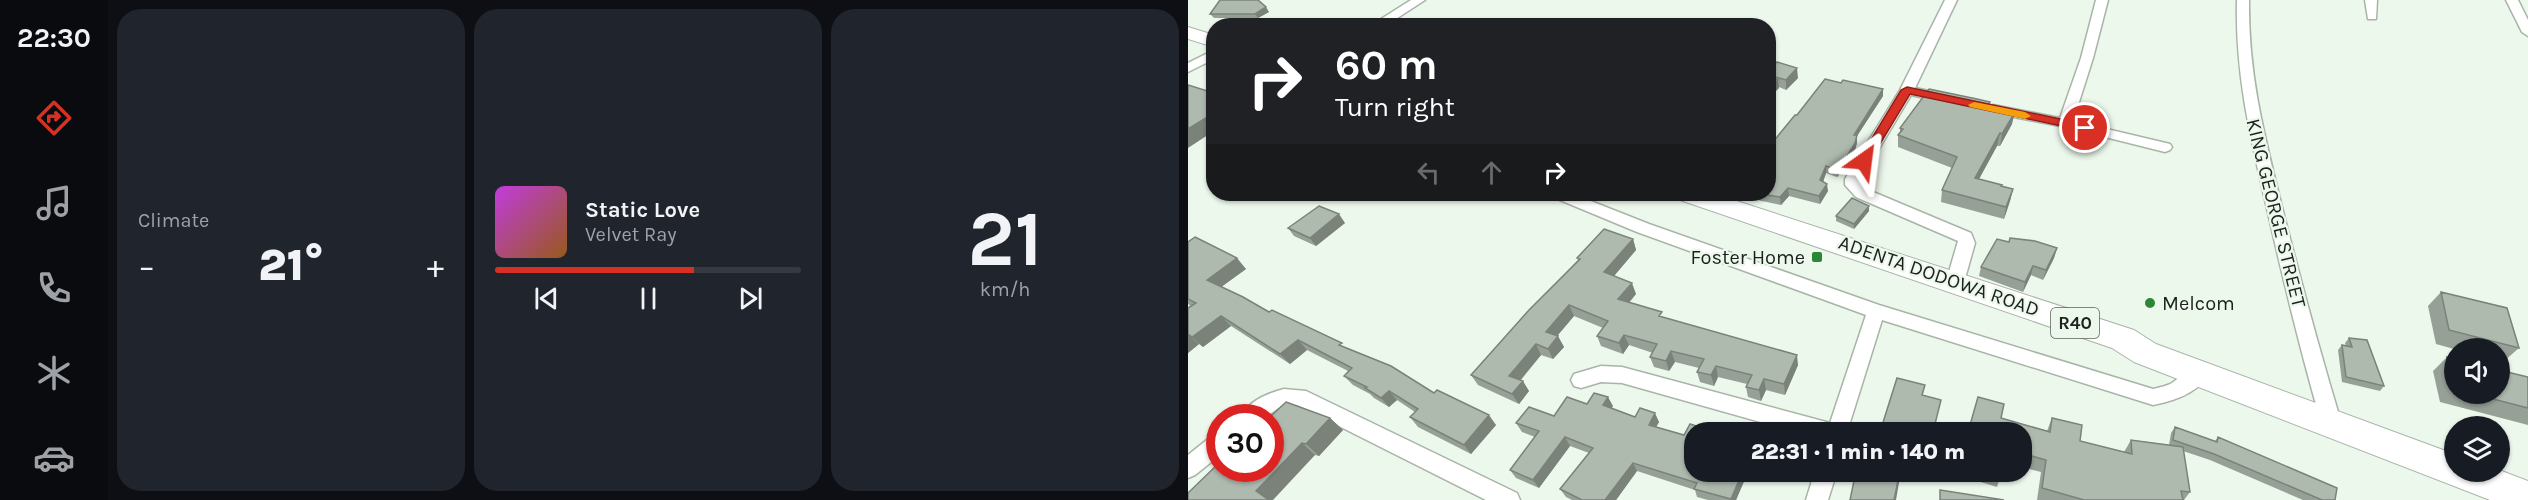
<!DOCTYPE html>
<html lang="en">
<head>
<meta charset="utf-8">
<style>
  body { margin:0; font-family:Karla,sans-serif; background:#20242c; color:#f1f3f6; height:100vh; display:flex; flex-direction:column; font-size:22px; white-space:nowrap }
  * { box-sizing:border-box; margin:0 }
  p { font-size:20px; color:#9ea1a6 }
  .icon { flex:none; width:33px; height:33px; fill:none; stroke:currentColor; stroke-width:2; stroke-linecap:round; stroke-linejoin:round }
  .map { position:relative; flex:1; overflow:hidden }
  .panel { display:flex; flex-direction:column; gap:9px; padding:9px; background:#0d0f14; width:1080px }
  .panel>* { flex:none }
  .top-card { position:absolute; left:18px; top:18px; width:570px; height:183px; border-radius:24px; box-shadow:0 2px 4px #0004; background:#202124; color:#fff; overflow:hidden }
  .tools { position:absolute; left:1256px; top:338px; display:grid; gap:12px }
  .tools a { display:grid; place-items:center; width:66px; height:66px; border-radius:50%; background:#171b24; box-shadow:0 2px 4px #0004; font-size:30px }
  .speed { position:absolute; left:18px; top:404px; display:flex; gap:12px; font-size:30px; font-weight:700; text-align:center }
  .speed>* { display:grid; place-content:center; width:78px; height:78px; border-radius:50%; background:#171b24; box-shadow:0 2px 4px #0004; line-height:1 }
  .speed .limit { border:9px solid #d22; background:#fff; color:#111 }
  .pin { position:absolute; display:grid; place-items:center; width:51px; height:51px; color:#fff; margin:-26px; border:3px solid #fff; border-radius:50%; box-shadow:0 2px 6px #0007 }
  .me { position:absolute; width:66px; margin:-33px; rotate:31deg; stroke-linejoin:round; filter:drop-shadow(0 0 4px #0008) }
  .turn { display:flex; align-items:center; gap:21px; height:126px; padding:0 30px; font-size:27px }
  .turn .icon { width:78px; height:78px; stroke-width:2.5 }
  .turn b { display:block; font-size:42px; line-height:51px }
  .lanes { display:flex; align-items:center; height:57px; padding:0 30px; background:#0003; justify-content:center; gap:30px; direction:ltr }
  .lanes .off { opacity:.35 }
  .big { font-size:45px; font-weight:800; line-height:1.1 }
  .panel .card { flex:1; display:flex; flex-direction:column; justify-content:center; gap:9px; min-width:0; padding:0 21px; border-radius:24px; background:#20242c }
  .panel .dial { align-items:center; gap:0 }
  .dial b { font-size:78px; line-height:1 }
  .song { display:flex; align-items:center; gap:18px }
  .cover { width:72px; height:72px; border-radius:9px; background:linear-gradient(135deg,hsl(290 70% 55%),hsl(30 70% 35%)) }
  .played { height:6px; border-radius:3px; background:linear-gradient(90deg,#d93025 65%,#363941 65%) }
  .keys { display:flex; justify-content:space-around; direction:ltr }
  .heat { display:flex; justify-content:space-between; align-items:center; font-size:33px; direction:ltr }
  .panel .tiles { flex:1; display:grid; gap:9px; grid-template-columns:repeat(3,1fr) }
  .trip { position:absolute; left:496px; top:422px; width:348px; height:60px; border-radius:24px; background:#171b24; box-shadow:0 2px 4px #0004; font-weight:800; line-height:60px; text-align:center }
  main { display:flex; flex:1; min-height:0 }
  .tab-bar { display:flex; flex-direction:column; width:108px; justify-content:space-around; align-items:center; background:#090b0e; color:#9ea1a6 }
  .tab-bar .icon { width:42px; height:42px }
  .tab-bar .active { color:#d93025 }
  .tab-bar b { font-size:27px; color:#f1f3f6 }
  .map>svg:first-child { display:block }
</style>
</head>
<body>
<main>
<nav class="tab-bar">
<b>22:30</b>
<svg class="icon active" aria-label="directions" viewBox="0 0 24 24"><path d="M12 3l9 9-9 9-9-9zM9 14v-3h6M13 9l2 2-2 2"/></svg>
<svg class="icon" aria-label="music" viewBox="0 0 24 24"><path d="M9 18V5l10-2v13"/><circle cx="6" cy="18" r="3"/><circle cx="16" cy="16" r="3"/></svg>
<svg class="icon" aria-label="phone" viewBox="0 0 24 24"><path d="M5 4h4l2 5-3 2q2 4 5 5l2-3 5 2v4C11 20 4 13 5 4z"/></svg>
<svg class="icon" aria-label="climate" viewBox="0 0 24 24"><path d="M12 3v18M4 7l16 10M4 17L20 7"/></svg>
<svg class="icon" aria-label="car" viewBox="0 0 24 24"><path d="M5 17H2v-5l4-1 3-4h7l3 4 3 1v5h-3M9 17h6M6 11h13"/><circle cx="7" cy="17" r="2"/><circle cx="17" cy="17" r="2"/></svg>
</nav>
<section class="panel">
<div class="tiles">
<div class="card"><p>Climate</p>
<div class="heat"><a>−</a><b class="big">21°</b><a>+</a></div>
</div>
<div class="card">
<div class="song"><i class="cover"></i><div><b>Static Love</b><p>Velvet Ray</p></div></div>
<div class="played"></div>
<div class="keys"><svg class="icon" aria-label="previous" viewBox="0 0 24 24"><path d="M18 5L8 12l10 7zM5 5v14"/></svg><svg class="icon" aria-label="pause" viewBox="0 0 24 24"><path d="M8 5v14M16 5v14"/></svg><svg class="icon" aria-label="next" viewBox="0 0 24 24"><path d="M6 5l10 7-10 7zM19 5v14"/></svg></div>
</div>
<div class="card dial"><b>21</b><p>km/h</p></div>
</div>
</section>
<div class="map">
<svg width="1340" height="500" viewBox="0 0 1340 500">
  <rect width="100%" height="100%" fill="#edf8ec"/>
  <g fill="none" stroke-linecap="round" stroke-linejoin="round">
    <g stroke="#a9b4a9" stroke-width="3">
      <path id="street" d="M 223,0 L 237,0 L 197,26 L 182,26 Z
        M 757,0 L 769,0 L 727,88 L 764,96 L 766,99 L 759,103 L 723,95 L 673,179 L 673,184 L 678,189 L 783,233 L 787,243 L 776,282 L 773,287 L 767,289 L 761,287 L 758,282 L 770,241 L 668,197 L 657,185 L 657,179 L 712,90 Z
        M 908,0 L 920,0 L 905,58 L 885,121 L 982,144 L 984,147 L 982,150 L 977,152 L 877,127 L 805,113 L 798,109 L 805,105 L 872,118 L 893,58 Z
        M 1049,0 L 1061,0 C 1060,76 1077,138 1095,211 C 1113,282 1132,352 1153,422 L 1150,428 L 1143,431 L 1136,428 L 1133,422 C 1113,353 1096,283 1080,213 C 1063,139 1047,76 1049,0 Z
        M 1177,0 L 1189,0 L 1188,19 L 1180,19 Z
        M 1318,0 L 1330,0 L 1340,20 L 1340,36 L 1334,32 Z
        M 26,50 L 26,59 L 0,72 L 0,63 Z
        M 365,194 L 385,194 L 461,224 L 691,305 L 965,389 C 972,387 979,386 984,383 C 996,375 1004,361 1019,366 L 1022,372 C 1011,393 986,401 965,405 L 694,320 L 659,432 L 608,432 L 434,383 L 413,382 L 393,388 L 386,386 L 383,380 L 386,374 L 413,366 L 434,367 L 642,423 L 678,315 L 449,232 L 367,198 Z
        M 96,389 L 118,391 L 329,493 L 332,500 L 298,500 L 109,405 L 93,406 L 78,417 L 53,417 C 60,401 80,393 96,389 Z
        M 32,433 L 32,455 L 7,475 L 0,478 L 0,455 L 25,435 Z
        M 627,471 L 649,471 L 640,500 L 618,500 Z"/>
    </g>
    <g stroke="#a9b4a9" stroke-width="2">
      <path id="primary" d="M 0,27 L 26,35 L 26,47 L 0,39 Z
        M 488,194 L 527,194 L 946,330 L 968,344 L 1266,454 L 1266,471 L 1311,470 L 1340,481 L 1340,500 L 1302,500 L 946,362 L 924,348 L 492,200 Z"/>
    </g>
    <use href="#street" fill="#fff" fill-rule="evenodd"/>
    <use href="#primary" fill="#fff" fill-rule="evenodd"/>
  </g>
  <path fill="#96a096" d="M 81,12 L 70,18 L 26,18 L 22,14 Z
    M 580,70 L 610,78 L 598,90 L 591,87 L 580,99 Z
    M 653,83 L 695,96 L 669,136 L 669,143 L 667,150 L 658,166 L 649,177 L 638,173 L 635,182 L 640,191 L 632,204 L 601,196 L 593,205 L 540,194 L 580,194 L 609,115 Z
    M 801,105 L 824,124 L 812,146 L 809,146 L 791,179 L 825,189 L 822,201 L 816,219 L 753,202 L 754,190 L 764,168 L 710,147 L 710,135 L 712,133 L 712,128 Z
    M 681,206 L 681,211 L 666,229 L 648,221 L 648,216 Z
    M 157,223 L 128,246 L 106,236 L 100,228 Z
    M 445,239 L 448,250 L 426,276 L 448,294 L 441,303 L 475,317 L 610,365 L 597,395 L 578,390 L 573,401 L 560,397 L 558,387 L 559,384 L 530,377 L 526,386 L 512,382 L 509,372 L 511,368 L 487,362 L 481,371 L 466,367 L 462,357 L 465,353 L 441,345 L 435,354 L 413,346 L 409,336 L 415,328 L 386,316 L 369,336 L 376,347 L 365,359 L 353,355 L 333,380 L 341,391 L 331,404 L 290,385 L 283,375 L 390,260 L 389,258 Z
    M 0,242 L 58,269 L 33,287 L 81,312 L 158,348 L 308,425 L 283,454 L 230,427 L 222,417 L 227,412 L 209,400 L 201,407 L 186,398 L 182,394 L 165,385 L 156,376 L 160,371 L 119,350 L 102,364 L 43,326 L 15,347 L 11,344 L 0,353 L 0,308 L 3,306 L 0,304 Z
    M 821,242 L 869,248 L 866,258 L 855,280 L 843,275 L 835,292 L 791,276 L 793,267 Z
    M 1253,292 L 1331,348 L 1315,362 L 1311,361 L 1311,348 L 1266,348 L 1266,349 L 1248,344 L 1240,306 Z
    M 1161,338 L 1196,386 L 1192,391 L 1154,382 L 1150,350 L 1154,345 L 1158,346 L 1157,343 Z
    M 1259,357 L 1266,359 L 1266,393 L 1311,393 L 1340,377 L 1340,425 L 1252,402 L 1245,371 Z
    M 399,404 L 425,406 L 423,408 L 447,417 L 471,422 L 468,427 L 507,471 L 565,471 L 561,480 L 557,479 L 548,500 L 520,500 L 509,497 L 507,490 L 449,471 L 428,500 L 384,500 L 378,497 L 372,489 L 401,453 L 382,446 L 351,488 L 328,478 L 322,470 L 347,437 L 334,432 L 328,423 L 366,416 Z
    M 142,418 L 155,430 L 131,456 L 127,455 L 0,500 Z
    M 813,418 L 859,431 L 864,418 L 892,441 L 936,452 L 943,440 L 981,445 L 983,433 L 987,427 L 1027,441 L 1030,437 L 1147,500 L 1115,500 L 1022,460 L 995,451 L 1002,492 L 996,500 L 849,500 L 853,472 L 834,467 L 834,432 Z
    M 777,471 L 814,471 L 809,487 L 776,477 Z"/>
  <path fill="#7a827a" d="M 78,7 L 81,12 L 70,18 L 67,14 Z
    M 609,68 L 610,78 L 598,90 L 598,80 Z
    M 590,80 L 591,88 L 580,99 L 580,89 Z
    M 695,89 L 695,96 L 669,136 L 669,143 L 667,150 L 658,166 L 649,177 L 649,170 L 666,135 Z
    M 827,112 L 824,124 L 812,146 L 814,134 Z
    M 26,113 L 26,131 L 0,148 L 0,129 Z
    M 812,133 L 809,146 L 785,190 L 787,178 Z
    M 638,166 L 638,173 L 633,188 L 632,180 Z
    M 639,184 L 640,191 L 632,204 L 631,196 Z
    M 600,188 L 601,196 L 593,205 L 592,197 Z
    M 825,189 L 822,201 L 816,219 L 818,207 Z
    M 681,206 L 681,211 L 666,229 L 666,224 Z
    M 151,214 L 157,223 L 128,246 L 122,238 Z
    M 445,239 L 448,250 L 420,283 L 416,272 Z
    M 869,248 L 866,258 L 855,280 L 858,270 Z
    M 49,258 L 58,269 L 29,290 L 19,280 Z
    M 845,266 L 843,275 L 835,292 L 837,282 Z
    M 444,283 L 448,294 L 434,310 L 430,299 Z
    M 381,305 L 386,316 L 364,342 L 358,332 Z
    M 33,316 L 43,326 L 15,347 L 4,337 Z
    M 0,334 L 11,344 L 0,353 Z
    M 436,335 L 441,345 L 435,354 L 431,343 Z
    M 370,336 L 376,347 L 365,359 L 360,349 Z
    M 110,340 L 119,350 L 102,364 L 92,354 Z
    M 348,344 L 353,355 L 327,386 L 321,376 Z
    M 483,351 L 487,362 L 481,371 L 478,361 Z
    M 609,355 L 610,365 L 597,395 L 596,384 Z
    M 528,366 L 530,377 L 526,386 L 523,375 Z
    M 576,379 L 578,390 L 573,401 L 571,390 Z
    M 335,381 L 341,391 L 331,404 L 324,394 Z
    M 201,391 L 209,400 L 201,407 L 193,398 Z
    M 420,397 L 425,406 L 420,414 L 415,405 Z
    M 467,413 L 471,422 L 464,434 L 461,425 Z
    M 301,415 L 308,425 L 283,454 L 276,445 Z
    M 142,418 L 155,430 L 131,456 L 118,444 Z
    M 377,437 L 382,446 L 351,488 L 345,480 Z
    M 114,443 L 127,455 L 85,500 L 79,500 L 68,491 Z
    M 445,463 L 449,471 L 428,500 L 417,500 Z
    M 555,471 L 557,479 L 548,500 L 543,500 Z
    M 559,471 L 565,471 L 561,480 L 559,472 Z
    M 712,471 L 713,471 L 708,500 L 706,500 Z"/>
  <path fill="#afbaaf" stroke="#7a827a" stroke-width="1.5" d="M 32,0 L 70,0 L 78,7 L 67,14 L 22,14 Z
    M 589,62 L 609,68 L 598,80 L 580,75 L 580,70 Z
    M 580,77 L 590,80 L 580,89 Z
    M 637,79 L 653,83 L 655,80 L 695,89 L 666,135 L 669,135 L 667,143 L 658,158 L 649,170 L 638,166 L 632,180 L 639,184 L 631,196 L 600,188 L 592,197 L 573,194 L 580,194 L 580,148 L 607,115 L 609,115 Z
    M 0,85 L 26,93 L 26,113 L 0,129 Z
    M 741,89 L 789,99 L 802,102 L 800,105 L 827,112 L 814,134 L 812,133 L 787,178 L 814,185 L 813,186 L 825,189 L 818,207 L 754,190 L 769,157 L 710,135 L 715,129 L 712,128 Z
    M 664,198 L 681,206 L 666,224 L 648,216 Z
    M 131,206 L 151,214 L 122,238 L 100,228 Z
    M 416,229 L 445,239 L 416,272 L 444,283 L 430,299 L 474,312 L 471,316 L 609,355 L 596,384 L 576,379 L 571,390 L 558,387 L 564,375 L 528,366 L 523,375 L 509,372 L 516,359 L 483,351 L 478,361 L 462,357 L 469,344 L 436,335 L 431,343 L 409,336 L 420,321 L 381,305 L 358,332 L 370,336 L 360,349 L 348,344 L 321,376 L 335,381 L 324,394 L 283,375 L 341,310 L 392,259 L 389,258 Z
    M 7,237 L 49,258 L 19,280 L 55,297 L 81,312 L 84,310 L 154,343 L 151,345 L 203,366 L 246,393 L 249,390 L 301,415 L 276,445 L 222,417 L 230,409 L 201,391 L 193,398 L 177,388 L 179,387 L 156,376 L 164,368 L 110,340 L 92,354 L 33,316 L 4,337 L 0,334 L 0,308 L 8,303 L 0,299 L 0,242 Z
    M 822,238 L 847,241 L 869,248 L 858,270 L 845,266 L 837,282 L 793,267 L 809,239 L 821,242 Z
    M 1253,292 L 1319,308 L 1331,348 L 1261,330 Z
    M 1161,338 L 1179,340 L 1196,386 L 1158,377 L 1154,345 L 1164,347 Z
    M 1259,357 L 1266,359 L 1266,387 Z
    M 1311,370 L 1340,377 L 1340,408 L 1282,393 L 1311,393 Z
    M 709,378 L 737,385 L 734,395 L 753,400 L 745,432 L 692,432 Z
    M 406,393 L 420,397 L 415,405 L 447,417 L 452,408 L 467,413 L 461,425 L 496,435 L 502,424 L 517,429 L 515,432 L 507,432 L 507,471 L 555,471 L 543,499 L 506,489 L 509,483 L 445,463 L 417,500 L 394,500 L 372,489 L 405,448 L 377,437 L 345,480 L 322,470 L 351,431 L 328,423 L 341,407 L 366,416 L 379,397 L 399,404 Z
    M 790,397 L 816,404 L 813,418 L 862,432 L 864,418 L 894,425 L 892,441 L 944,454 L 943,440 L 995,447 L 1002,492 L 993,491 L 995,500 L 896,500 L 854,488 L 858,460 L 834,453 L 834,432 L 780,432 Z
    M 98,402 L 142,418 L 118,444 L 114,443 L 68,491 L 81,500 L 0,500 L 0,493 L 32,462 L 32,468 L 82,468 L 82,417 Z
    M 987,427 L 1029,442 L 1030,437 L 1149,488 L 1147,500 L 1134,500 L 1026,454 L 985,440 Z
    M 668,471 L 712,471 L 706,500 L 662,500 Z
    M 800,471 L 814,471 L 813,475 Z
    M 752,490 L 816,500 L 752,500 Z"/>
  <path fill="#d93025" stroke="#8d1f18" stroke-width="1.5" d="M 719,87 L 897,124 L 903,128 L 897,131 L 722,94 L 680,164 L 672,164 L 670,161 L 713,90 Z"/>
  <path fill="#f59e0b" d="M 786,102 L 837,112 L 843,116 L 837,119 L 782,107 L 780,105 Z"/>
  <g fill="#2d8636" stroke="#edf8ec" stroke-width="2">
    <rect x="623" y="251" width="12" height="12" rx="3"/>
    <circle cx="962" cy="303" r="6"/>
  </g>
  <g text-anchor="middle" dominant-baseline="central" stroke-width="4.5" stroke-linejoin="round" paint-order="stroke">
    <rect fill="#edf8ec" stroke="#5b625b" stroke-width="1.5" x="863" y="308" width="48" height="30" rx="4.5"/>
    <g font-size="18" font-weight="bold" fill="#1d211d">
      <text x="887" y="323">R40</text>
    </g>
    <g font-size="20" fill="#1d211d" stroke="#edf8ec">
      <text transform="translate(1088 213) rotate(76)">KING GEORGE STREET</text>
      <text transform="translate(751 276) rotate(19)">ADENTA DODOWA ROAD</text>
    </g>
    <g font-size="20" fill="#1d211d" stroke="#edf8ec" text-anchor="end">
      <text x="617" y="257">Foster Home</text>
      <text x="974" y="303" text-anchor="start">Melcom</text>
    </g>
  </g>
</svg>
<div class="tools">
<a><svg class="icon" aria-label="sound" viewBox="0 0 24 24"><path d="M4 9h4l5-4v14l-5-4H4zM17 9q2 3 0 6"/></svg></a>
<a><svg class="icon" aria-label="layers" viewBox="0 0 24 24"><path d="M12 4l9 5-9 5-9-5zM3 14l9 5 9-5"/></svg></a>
</div>
<div class="speed"><div class="limit">30</div></div>
<div class="pin" style="left:897px;top:128px;background:#d93025"><svg class="icon" aria-label="arrive" viewBox="0 0 24 24"><path d="M6 21V4h12l-3 4 3 4H6"/></svg></div>
<svg class="me" style="left:676px;top:161px" viewBox="-20 -20 40 40"><path d="M0-17L14 15 0 8-14 15z" fill="#d93025" stroke="#fff" stroke-width="4"/></svg>
<div class="trip">22:31 · 1 min · 140 m</div>
<div class="top-card">
<div class="turn"><svg class="icon" aria-label="right" viewBox="0 0 24 24"><path d="M7 20v-9h11M14 6l5 5-5 5"/></svg><div><b>60 m</b>Turn right</div></div>
<div class="lanes"><svg class="icon off" aria-label="left" viewBox="0 0 24 24"><path d="M17 20v-9H6M10 6l-5 5 5 5"/></svg><svg class="icon off" aria-label="ahead" viewBox="0 0 24 24"><path d="M12 20V5M6 11l6-6 6 6"/></svg><svg class="icon" aria-label="right" viewBox="0 0 24 24"><path d="M7 20v-9h11M14 6l5 5-5 5"/></svg></div>
</div>
</div>
</main>
</body>
</html>
